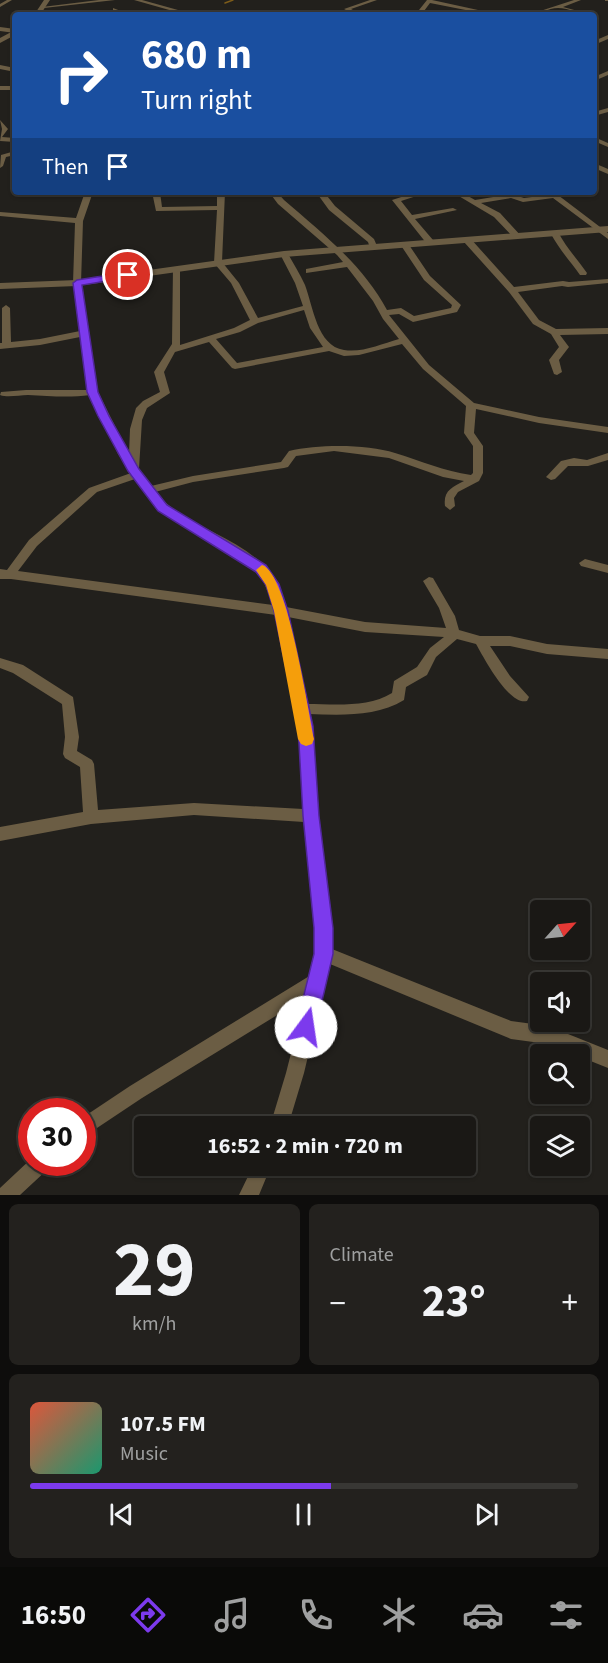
<!DOCTYPE html>
<html lang="en">
<head>
<meta charset="utf-8">
<style>
  body { margin:0; font-family:"Source Sans 3",sans-serif; background:#23211e; color:#f1f3f6; height:100vh; display:flex; flex-direction:column; font-size:22px; white-space:nowrap }
  * { box-sizing:border-box; margin:0 }
  p { font-size:20px; color:#9fa0a0 }
  .icon { flex:none; width:33px; height:33px; fill:none; stroke:currentColor; stroke-width:2; stroke-linecap:round; stroke-linejoin:round }
  .map { position:relative; height:1195px; overflow:hidden }
  .side { display:flex; flex-direction:column; gap:9px; padding:9px; background:#0e0d0c; flex:1 }
  .side>* { flex:none }
  .banner { position:absolute; left:12px; top:12px; width:585px; height:183px; border-radius:6px; box-shadow:0 2px 4px #0004,0 0 0 2px #383734; background:#1a4fa0; color:#fff; overflow:hidden }
  .needle { width:39px; rotate:63deg }
  .controls { position:absolute; left:530px; top:900px; display:grid; gap:12px }
  .controls a { display:grid; place-items:center; width:60px; height:60px; border-radius:6px; background:#1a1815; box-shadow:0 2px 4px #0004,0 0 0 2px #383734; font-size:30px }
  .speed { position:absolute; left:18px; top:1098px; display:flex; gap:12px; font-size:30px; font-weight:700; text-align:center }
  .speed>* { display:grid; place-content:center; width:78px; height:78px; border-radius:50%; background:#1a1815; box-shadow:0 2px 4px #0004,0 0 0 2px #383734; line-height:1 }
  .speed .limit { border:9px solid #d22; background:#fff; color:#111 }
  .pin { position:absolute; display:grid; place-items:center; width:51px; height:51px; color:#fff; margin:-26px; border:3px solid #fff; border-radius:50%; box-shadow:0 2px 6px #0007 }
  .me { position:absolute; width:66px; margin:-33px; rotate:14deg; stroke-linejoin:round; filter:drop-shadow(0 0 4px #0008) }
  .turn { display:flex; align-items:center; gap:21px; height:126px; padding:0 30px; font-size:27px }
  .turn .icon { width:78px; height:78px; stroke-width:2.5 }
  .turn b { display:block; font-size:42px; line-height:51px }
  .then { display:flex; align-items:center; height:57px; padding:0 30px; background:#0003; gap:12px; font-size:22px }
  .big { font-size:45px; font-weight:700; line-height:1.1 }
  .side .widget { flex:1; display:flex; flex-direction:column; justify-content:center; gap:9px; min-width:0; padding:0 21px; border-radius:9px; background:#23211e }
  .side .dial { align-items:center; gap:0 }
  .dial b { font-size:78px; line-height:1 }
  .song { display:flex; align-items:center; gap:18px }
  .cover { width:72px; height:72px; border-radius:9px; background:linear-gradient(135deg,hsl(10 70% 55%),hsl(160 70% 35%)) }
  .played { height:6px; border-radius:3px; background:linear-gradient(90deg,#7c3aed 55%,#383734 55%) }
  .keys { display:flex; justify-content:space-around; direction:ltr }
  .heat { display:flex; justify-content:space-between; align-items:center; font-size:33px; direction:ltr }
  .side .tiles { flex:1; display:grid; gap:9px; grid-template-columns:1fr 1fr }
  .widget:last-child { grid-column:span 2 }
  .trip { position:absolute; left:134px; top:1116px; width:342px; height:60px; border-radius:6px; background:#1a1815; box-shadow:0 2px 4px #0004,0 0 0 2px #383734; font-weight:700; line-height:60px; text-align:center }
  .menu { display:flex; height:96px; justify-content:space-around; align-items:center; background:#0a0a08; color:#9fa0a0 }
  .menu .icon { width:42px; height:42px }
  .menu .on { color:#7c3aed }
  .menu b { font-size:27px; color:#f1f3f6 }
  .map>svg:first-child { display:block }
</style>
</head>
<body>
<div class="map">
<svg width="608" height="1195" viewBox="0 0 608 1195">
  <rect width="100%" height="100%" fill="#22201c"/>
  <g fill="none" stroke-linecap="round" stroke-linejoin="round">
    <path stroke="#7d5c1a" stroke-width="1.5" d="M 225,3 L 233,0"/>
    <path fill="#6b5d44" fill-rule="evenodd" d="M 7,0 L 12,0 L 0,7 L 0,4 Z
      M 99,0 L 115,0 L 44,8 L 42,7 Z
      M 134,0 L 142,0 L 196,15 L 187,15 Z
      M 370,0 L 377,0 L 351,9 L 363,15 L 356,15 L 344,9 Z
      M 427,0 L 432,0 L 501,15 L 491,15 L 430,3 L 421,15 L 415,15 Z
      M 574,0 L 581,0 L 563,7 L 593,15 C 581,15 569,8 558,8 C 548,8 539,15 528,15 Z
      M 605,0 L 608,0 L 608,1 L 605,1 Z
      M 113,8 L 131,15 L 124,15 L 113,10 Z
      M 101,10 L 103,13 L 72,15 L 75,13 Z
      M 0,27 L 15,29 L 15,33 L 0,31 Z
      M 608,35 L 608,39 L 594,45 L 594,41 Z
      M 0,65 L 15,68 L 15,72 L 0,69 Z
      M 608,71 L 608,75 L 594,81 L 594,77 Z
      M 0,86 L 15,86 L 15,90 L 0,90 Z
      M 608,108 L 608,112 L 594,116 L 594,112 Z
      M 0,120 L 8,129 L 2,137 L 15,138 L 15,142 L 0,141 L 2,129 Z
      M 594,137 L 608,143 L 608,147 L 594,141 Z
      M 15,151 L 15,155 L 6,157 L 3,166 L 0,168 L 1,155 Z
      M 594,163 L 608,169 L 608,174 L 594,168 Z
      M 85,192 L 93,192 L 83,221 L 81,283 L 98,392 L 129,454 L 130,429 L 136,408 L 143,401 L 160,392 L 154,372 L 172,344 L 173,267 L 180,269 L 180,345 L 234,328 L 250,320 L 231,283 L 214,263 L 217,210 L 156,211 L 152,192 L 160,192 L 162,207 L 217,206 L 217,192 L 225,192 L 222,262 L 239,283 L 258,318 L 303,306 L 295,283 L 280,254 L 287,252 C 293,263 300,274 305,285 C 313,306 317,346 344,350 C 362,353 381,344 399,339 L 383,319 L 373,301 L 347,267 L 306,273 L 306,269 L 343,262 L 337,255 L 278,204 L 269,192 L 277,192 L 284,200 C 322,233 363,265 387,310 L 401,308 L 414,316 L 451,308 L 452,305 L 424,280 L 400,244 L 407,242 L 430,276 L 461,305 L 457,312 L 413,322 L 399,314 L 389,315 L 429,365 L 474,403 L 539,417 L 608,427 L 608,433 L 539,423 L 476,409 L 474,433 L 483,446 L 483,473 L 479,481 L 458,492 L 454,498 L 455,506 L 450,510 L 445,506 C 443,491 452,487 464,481 L 443,477 L 389,458 L 334,451 L 296,456 L 288,467 L 284,468 L 193,482 L 155,492 C 186,528 241,536 271,573 C 278,582 281,597 286,607 L 365,622 L 446,628 L 439,608 L 423,581 L 429,577 L 433,578 L 455,616 L 459,630 L 480,636 L 510,636 L 547,644 L 608,649 L 608,659 L 547,654 L 510,646 L 490,646 L 510,676 L 529,697 L 527,701 C 509,706 484,658 476,644 L 457,639 L 436,657 L 427,675 L 406,687 L 404,700 C 376,717 341,715 309,714 L 318,816 L 332,928 L 332,949 L 511,1021 L 548,1026 L 608,1050 L 608,1068 L 548,1044 L 511,1039 L 330,964 L 304,1073 L 288,1126 L 270,1126 L 286,1073 L 305,998 L 142,1098 L 82,1138 L 82,1118 L 130,1086 L 311,975 C 323,926 310,872 304,822 L 194,815 L 91,824 L 0,841 L 0,827 L 83,812 L 80,767 L 65,758 L 63,754 L 65,737 L 62,704 L 13,673 L 0,668 L 0,658 L 23,665 L 73,697 L 79,737 L 77,751 L 92,760 L 94,764 L 98,810 L 194,803 L 303,809 L 298,726 L 276,615 L 11,579 L 0,579 L 0,569 L 7,570 L 29,540 L 89,488 L 131,473 L 118,454 L 90,395 C 69,398 49,396 28,395 C 19,395 8,398 0,395 L 1,392 L 26,390 L 88,390 L 80,337 L 40,345 L 0,349 L 0,343 L 2,343 L 2,308 L 6,305 L 10,308 L 11,342 L 40,339 L 80,331 L 73,283 L 75,223 L 0,216 L 0,212 L 76,218 ZM 304,310 L 310,328 L 323,347 L 237,363 L 216,339 L 240,332 L 258,323 ZM 209,342 L 232,368 L 235,369 L 329,351 L 344,356 L 359,355 L 402,344 L 423,369 L 466,406 L 464,433 L 473,446 L 473,473 L 471,475 C 444,471 421,461 395,453 C 367,444 319,444 289,451 L 281,462 L 193,476 L 151,486 L 139,469 L 142,420 L 147,408 L 170,393 L 164,372 L 175,352 ZM 135,479 L 159,511 L 245,562 L 262,578 L 273,605 L 18,571 L 37,546 L 97,492 ZM 288,617 L 365,632 L 444,637 L 430,648 L 417,667 L 394,681 L 392,693 C 368,708 334,704 307,704 Z
      M 316,192 L 324,192 L 335,206 L 374,239 L 377,246 L 376,248 L 370,248 L 368,242 L 329,210 Z
      M 417,192 L 429,192 L 401,201 L 412,215 L 453,208 L 457,210 L 415,219 L 433,240 L 433,244 L 427,244 L 392,200 Z
      M 452,192 L 461,192 L 475,200 L 512,194 L 524,198 L 548,195 L 545,192 L 554,192 L 608,233 L 608,239 L 553,198 L 523,202 L 511,198 L 481,203 L 500,213 L 522,237 L 515,239 L 494,217 Z
      M 552,232 L 558,232 C 566,247 577,259 587,273 L 586,275 L 580,275 C 570,261 559,249 551,234 Z
      M 464,238 L 470,238 L 514,287 L 563,281 L 569,282 L 608,279 L 608,283 L 568,287 L 562,286 L 518,292 L 539,320 L 556,329 L 608,328 L 608,334 L 560,335 L 569,347 L 559,360 L 562,372 L 557,375 L 554,374 L 549,360 L 559,347 L 551,334 L 533,324 L 509,292 L 464,242 Z
      M 608,453 L 608,460 L 588,466 L 568,466 L 555,479 L 551,480 L 546,477 L 561,461 L 574,458 L 587,460 Z
      M 585,559 L 608,565 L 608,573 L 581,566 L 579,563 Z
      M 32,1158 L 32,1162 L 50,1162 L 48,1169 L 20,1195 L 0,1195 L 0,1188 Z
      M 253,1166 L 271,1166 L 259,1195 L 239,1195 Z"/>
    <path fill="#6b5d44" fill-rule="evenodd" d="M 44,0 L 50,0 L 40,15 L 34,15 Z
      M 15,30 L 15,35 L 0,43 L 0,38 Z
      M 608,226 L 608,232 L 284,257 L 77,286 L 0,289 L 0,283 L 77,280 L 284,251 Z"/>
  </g>
  <path fill="#7c3aed" stroke="#51269a" stroke-width="1.5" d="M 128,272 L 131,273 L 131,277 L 82,285 L 98,392 L 109,416 L 139,469 L 167,505 L 266,565 L 279,584 L 288,611 L 313,726 L 319,816 L 333,928 L 333,954 L 316,1027 L 313,1033 L 306,1036 L 299,1033 L 296,1027 L 314,954 L 314,928 L 303,816 L 298,726 L 274,611 L 266,585 L 256,572 L 158,511 L 128,471 L 98,416 L 87,392 L 73,283 L 77,280 Z"/>
  <path fill="#f59e0b" d="M 262,565 C 288,573 308,711 314,739 L 312,744 L 306,746 L 301,744 L 298,739 L 274,611 L 266,585 L 256,570 Z"/>
</svg>
<div class="controls">
<a><svg class="needle" viewBox="-14 -14 28 28"><path d="M0-13l5 13h-10z" fill="#e53935"/><path d="M0 13l5-13h-10z" fill="#9fa0a0"/></svg></a>
<a><svg class="icon" aria-label="sound" viewBox="0 0 24 24"><path d="M4 9h4l5-4v14l-5-4H4zM17 9q2 3 0 6"/></svg></a>
<a><svg class="icon" aria-label="search" viewBox="0 0 24 24"><circle cx="10" cy="10" r="6"/><path d="M15 15l6 6"/></svg></a>
<a><svg class="icon" aria-label="layers" viewBox="0 0 24 24"><path d="M12 4l9 5-9 5-9-5zM3 14l9 5 9-5"/></svg></a>
</div>
<div class="speed"><div class="limit">30</div></div>
<div class="pin" style="left:128px;top:275px;background:#d93025"><svg class="icon" aria-label="arrive" viewBox="0 0 24 24"><path d="M6 21V4h12l-3 4 3 4H6"/></svg></div>
<svg class="me" style="left:306px;top:1027px" viewBox="-20 -20 40 40"><circle r="19" fill="#fff"/><path d="M0-13L10 11 0 6-10 11z" fill="#7c3aed"/></svg>
<div class="trip">16:52 · 2 min · 720 m</div>
<div class="banner">
<div class="turn"><svg class="icon" aria-label="right" viewBox="0 0 24 24"><path d="M7 20v-9h11M14 6l5 5-5 5"/></svg><div><b>680 m</b>Turn right</div></div>
<div class="then">Then<svg class="icon" aria-label="arrive" viewBox="0 0 24 24"><path d="M6 21V4h12l-3 4 3 4H6"/></svg></div>
</div>
</div>
<section class="side">
<div class="tiles">
<div class="widget dial"><b>29</b><p>km/h</p></div>
<div class="widget"><p>Climate</p>
<div class="heat"><a>−</a><b class="big">23°</b><a>+</a></div>
</div>
<div class="widget">
<div class="song"><i class="cover"></i><div><b>107.5 FM</b><p>Music</p></div></div>
<div class="played"></div>
<div class="keys"><svg class="icon" aria-label="previous" viewBox="0 0 24 24"><path d="M18 5L8 12l10 7zM5 5v14"/></svg><svg class="icon" aria-label="pause" viewBox="0 0 24 24"><path d="M8 5v14M16 5v14"/></svg><svg class="icon" aria-label="next" viewBox="0 0 24 24"><path d="M6 5l10 7-10 7zM19 5v14"/></svg></div>
</div>
</div>
</section>
<nav class="menu">
<b>16:50</b>
<svg class="icon on" aria-label="directions" viewBox="0 0 24 24"><path d="M12 3l9 9-9 9-9-9zM9 14v-3h6M13 9l2 2-2 2"/></svg>
<svg class="icon" aria-label="music" viewBox="0 0 24 24"><path d="M9 18V5l10-2v13"/><circle cx="6" cy="18" r="3"/><circle cx="16" cy="16" r="3"/></svg>
<svg class="icon" aria-label="phone" viewBox="0 0 24 24"><path d="M5 4h4l2 5-3 2q2 4 5 5l2-3 5 2v4C11 20 4 13 5 4z"/></svg>
<svg class="icon" aria-label="climate" viewBox="0 0 24 24"><path d="M12 3v18M4 7l16 10M4 17L20 7"/></svg>
<svg class="icon" aria-label="car" viewBox="0 0 24 24"><path d="M5 17H2v-5l4-1 3-4h7l3 4 3 1v5h-3M9 17h6M6 11h13"/><circle cx="7" cy="17" r="2"/><circle cx="17" cy="17" r="2"/></svg>
<svg class="icon" aria-label="filters" viewBox="0 0 24 24"><path d="M4 7h16M4 17h16"/><circle cx="9" cy="7" r="2"/><circle cx="15" cy="17" r="2"/></svg>
</nav>
</body>
</html>
